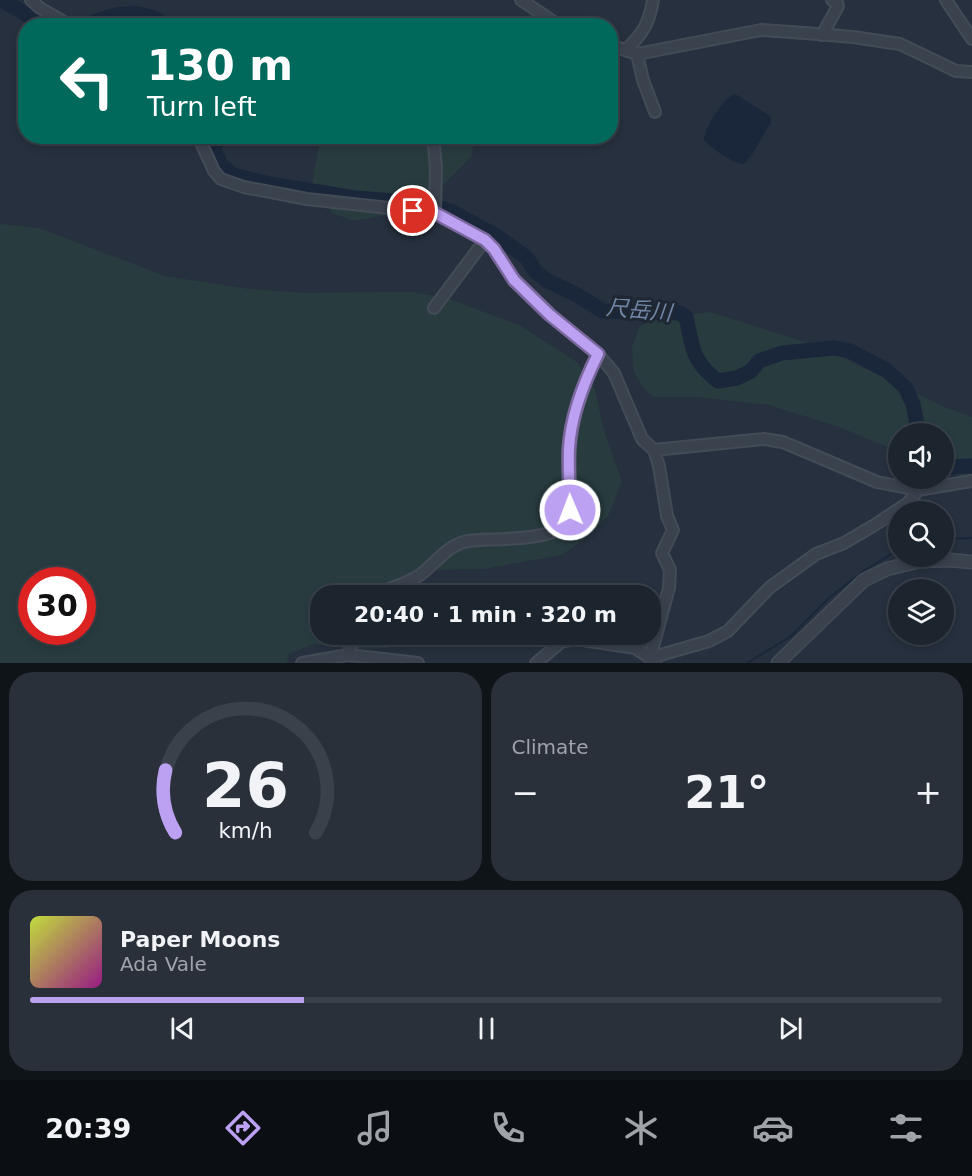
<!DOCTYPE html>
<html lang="en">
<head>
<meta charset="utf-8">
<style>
  body { margin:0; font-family:"DejaVu Sans","Noto Sans JP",sans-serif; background:#29303a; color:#f1f3f6; height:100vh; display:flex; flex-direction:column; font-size:22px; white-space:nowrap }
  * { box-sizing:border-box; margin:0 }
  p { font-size:20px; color:#a0a4aa }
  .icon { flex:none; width:33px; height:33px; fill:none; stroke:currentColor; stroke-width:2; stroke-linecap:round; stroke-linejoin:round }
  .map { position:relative; height:663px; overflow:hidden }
  .side { display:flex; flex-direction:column; gap:9px; padding:9px; background:#0f1419; flex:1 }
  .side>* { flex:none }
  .top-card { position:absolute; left:18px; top:18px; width:600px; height:126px; border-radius:24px; box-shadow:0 3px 9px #0003,0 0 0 2px #3a414a; background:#00695c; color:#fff; overflow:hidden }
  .controls { position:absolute; left:888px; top:423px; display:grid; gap:12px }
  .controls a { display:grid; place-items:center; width:66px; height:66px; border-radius:50%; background:#1c242e; box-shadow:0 3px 9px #0003,0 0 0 2px #3a414a; font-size:30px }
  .speed { position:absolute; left:18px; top:567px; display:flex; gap:12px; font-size:30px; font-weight:700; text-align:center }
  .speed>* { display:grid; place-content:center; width:78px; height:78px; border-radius:50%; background:#1c242e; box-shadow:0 3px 9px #0003,0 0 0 2px #3a414a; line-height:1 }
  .speed .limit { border:9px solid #d22; background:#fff; color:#111 }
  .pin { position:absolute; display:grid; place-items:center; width:51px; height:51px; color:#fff; margin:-26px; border:3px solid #fff; border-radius:50%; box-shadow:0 2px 6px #0007 }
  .me { position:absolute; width:66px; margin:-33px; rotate:359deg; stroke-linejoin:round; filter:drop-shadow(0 0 4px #0008) }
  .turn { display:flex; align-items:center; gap:21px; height:126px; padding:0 30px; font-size:27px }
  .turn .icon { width:78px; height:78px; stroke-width:2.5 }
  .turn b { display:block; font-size:42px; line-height:51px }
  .big { font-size:45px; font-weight:800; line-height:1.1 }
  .side .card { flex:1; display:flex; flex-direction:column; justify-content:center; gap:9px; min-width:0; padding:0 21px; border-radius:24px; background:#29303a }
  .side .dial { align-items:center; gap:0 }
  .dial svg { height:156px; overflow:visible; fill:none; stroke:#3a414a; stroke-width:7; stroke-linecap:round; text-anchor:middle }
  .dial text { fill:#f1f3f6; stroke:none }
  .song { display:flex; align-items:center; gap:18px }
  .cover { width:72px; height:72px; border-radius:9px; background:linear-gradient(135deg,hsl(70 70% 55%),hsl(310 70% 35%)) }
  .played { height:6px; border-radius:3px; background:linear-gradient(90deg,#bca0f2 30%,#3a414a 30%) }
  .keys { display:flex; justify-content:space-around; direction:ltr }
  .heat { display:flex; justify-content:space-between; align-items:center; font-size:33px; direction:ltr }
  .side .tiles { flex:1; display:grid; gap:9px; grid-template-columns:1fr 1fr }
  .card:last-child { grid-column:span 2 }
  .trip { position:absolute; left:310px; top:585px; width:351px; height:60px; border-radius:24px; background:#1c242e; box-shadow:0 3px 9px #0003,0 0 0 2px #3a414a; font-weight:800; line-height:60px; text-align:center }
  .tabs { display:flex; height:96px; justify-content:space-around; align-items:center; background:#0b0e12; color:#a0a4aa }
  .tabs .icon { width:42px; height:42px }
  .tabs .active { color:#bca0f2 }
  .tabs b { font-size:27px; color:#f1f3f6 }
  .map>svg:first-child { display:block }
</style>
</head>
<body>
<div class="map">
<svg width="972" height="663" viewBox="0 0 972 663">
  <rect width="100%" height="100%" fill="#26303e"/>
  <path fill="#283c3f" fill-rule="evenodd" d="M 468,136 L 474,142 L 471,157 L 431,197 L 403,212 L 354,221 L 332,213 L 312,186 L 320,137 Z
    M 0,224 L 39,228 L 165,276 L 249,289 L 304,293 L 412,292 L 447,298 L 519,325 L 577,362 L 595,389 L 603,428 L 622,482 L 608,516 L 588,536 L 562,555 L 483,569 L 432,570 L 412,591 L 412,595 L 321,596 L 321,634 L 407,635 L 387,648 L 352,649 L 313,644 L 289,654 L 287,663 L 0,663 ZM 32,580 L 82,580 L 82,632 L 32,632 Z
    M 710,312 L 821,347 L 942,406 L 972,417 L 972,481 L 944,469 L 944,434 L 898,434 L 898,451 L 839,427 L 769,405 L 698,397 L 654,397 L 645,390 L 634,372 L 632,348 L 639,327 L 655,319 Z"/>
  <path fill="#1a273b" d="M 735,94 L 770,116 L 771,122 L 751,156 L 744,164 C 731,163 713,149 704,140 C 704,128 724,97 735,94 Z"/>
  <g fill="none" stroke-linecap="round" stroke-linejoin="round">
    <path stroke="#1a273b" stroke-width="2" d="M 944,539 L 972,538
      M 747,663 L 790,637 L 830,597 L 865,570 L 898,550"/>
    <path stroke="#1a273b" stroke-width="15" d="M 2,0 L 46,26
      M 85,26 C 109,14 143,6 166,26
      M 217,136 L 214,150 L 221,165 L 233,175 L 270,184 L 355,198 L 424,203 L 453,212 L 498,237 L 527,258 L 535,271 L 546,280 L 577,295 L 603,311 L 680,313 L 686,317 C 693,347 691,361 718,381 L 737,378 L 751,371 L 759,361 L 782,353 L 834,348 L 850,351 L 886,370 L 905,387 L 913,404 L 919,434
      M 944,467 L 972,466"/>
    <g stroke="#434b57" stroke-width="14">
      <path id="minor" d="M 31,0 L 40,8 L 71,26
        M 521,0 L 560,26
        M 946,0 L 972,39
        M 822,35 L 838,6 L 837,3 L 832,0
        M 610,45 L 637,54 L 761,30 L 805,33 L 853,37 L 900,44 L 956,71 L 972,72
        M 626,50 C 643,33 649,24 653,0
        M 637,54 L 643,80 L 655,112
        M 198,136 L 214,171 L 221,179 L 244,187 L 307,199 L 435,213 L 485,240 L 494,249 L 514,280 L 550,315 L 598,354 L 614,373 L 642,439 L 654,450 L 659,466 L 667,516 L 673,530 L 662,553 L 670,570 L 669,588 L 650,658
        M 433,136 L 436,168 L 435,213
        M 434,308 L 485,240
        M 654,450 L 764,439 L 783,442 L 877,482 L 918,490 L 972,481
        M 374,596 C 388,588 407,584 420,575 C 436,563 447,545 468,541 C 491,538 552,542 566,523 C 574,512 570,491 569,478 C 568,431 577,396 598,354
        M 348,655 L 355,634
        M 302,663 L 348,655 L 418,663
        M 536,663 L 561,642 L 576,639 L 635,648 L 650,658 L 709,641 L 728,631 L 769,588 L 816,554 L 844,543 L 873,526 L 908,503 L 918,490"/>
    </g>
    <g stroke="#434b57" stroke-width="15">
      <path id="tertiary" d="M 650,658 L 655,663
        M 778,663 L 864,580 L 887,569 L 920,561 L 950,560 L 972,562"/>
    </g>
    <use href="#minor" stroke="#3a424e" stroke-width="10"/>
    <use href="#tertiary" stroke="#3a424e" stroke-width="12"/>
  </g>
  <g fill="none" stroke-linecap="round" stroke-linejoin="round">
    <g stroke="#7a689d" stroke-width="15">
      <path id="route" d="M 413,211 L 435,213 L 485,240 L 494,249 L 514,280 L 550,315 L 598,354 C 583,384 571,415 569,448 C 568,469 570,490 570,510"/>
    </g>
    <use href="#route" stroke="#bca0f2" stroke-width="10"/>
  </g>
  <g text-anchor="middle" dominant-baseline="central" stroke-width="6" stroke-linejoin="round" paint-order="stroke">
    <g font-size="22" font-style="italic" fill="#7187a5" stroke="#1f2733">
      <text transform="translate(639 310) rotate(5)">尺岳川</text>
    </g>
  </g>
</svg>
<div class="controls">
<a><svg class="icon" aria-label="sound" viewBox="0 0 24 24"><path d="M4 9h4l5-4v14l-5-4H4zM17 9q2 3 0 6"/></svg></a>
<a><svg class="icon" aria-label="search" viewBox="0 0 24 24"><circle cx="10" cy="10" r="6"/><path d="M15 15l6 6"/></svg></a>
<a><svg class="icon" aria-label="layers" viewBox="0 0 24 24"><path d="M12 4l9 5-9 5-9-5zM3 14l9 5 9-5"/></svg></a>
</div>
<div class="speed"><div class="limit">30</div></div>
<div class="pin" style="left:413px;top:211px;background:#d93025"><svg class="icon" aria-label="arrive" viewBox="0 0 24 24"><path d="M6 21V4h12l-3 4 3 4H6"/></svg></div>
<svg class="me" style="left:570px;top:510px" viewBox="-20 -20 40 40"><circle r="17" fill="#bca0f2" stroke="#fff" stroke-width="3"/><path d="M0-11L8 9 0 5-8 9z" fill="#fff"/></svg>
<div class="trip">20:40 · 1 min · 320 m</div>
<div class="top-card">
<div class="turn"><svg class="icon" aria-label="left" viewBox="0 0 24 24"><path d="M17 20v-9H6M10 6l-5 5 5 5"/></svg><div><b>130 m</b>Turn left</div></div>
</div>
</div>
<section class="side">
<div class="tiles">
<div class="card dial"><svg viewBox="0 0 100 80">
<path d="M14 69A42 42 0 1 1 86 69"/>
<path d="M14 69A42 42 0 0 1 9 37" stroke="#bca0f2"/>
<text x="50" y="56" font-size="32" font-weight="700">26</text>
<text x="50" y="72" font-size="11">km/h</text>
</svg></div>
<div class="card"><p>Climate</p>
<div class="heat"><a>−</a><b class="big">21°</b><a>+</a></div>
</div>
<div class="card">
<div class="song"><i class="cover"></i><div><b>Paper Moons</b><p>Ada Vale</p></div></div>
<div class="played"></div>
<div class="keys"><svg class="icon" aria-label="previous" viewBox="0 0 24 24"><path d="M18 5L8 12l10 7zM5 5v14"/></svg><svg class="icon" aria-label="pause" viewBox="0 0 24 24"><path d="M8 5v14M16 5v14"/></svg><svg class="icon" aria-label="next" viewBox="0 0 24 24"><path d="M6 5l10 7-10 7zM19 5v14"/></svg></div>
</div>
</div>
</section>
<nav class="tabs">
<b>20:39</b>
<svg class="icon active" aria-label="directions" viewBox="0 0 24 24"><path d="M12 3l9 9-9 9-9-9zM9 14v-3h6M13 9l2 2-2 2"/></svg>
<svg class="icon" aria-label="music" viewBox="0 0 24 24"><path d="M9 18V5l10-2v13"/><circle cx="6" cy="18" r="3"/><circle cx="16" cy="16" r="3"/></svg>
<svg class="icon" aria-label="phone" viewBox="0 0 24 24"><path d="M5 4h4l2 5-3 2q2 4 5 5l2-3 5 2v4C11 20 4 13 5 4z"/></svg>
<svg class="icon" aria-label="climate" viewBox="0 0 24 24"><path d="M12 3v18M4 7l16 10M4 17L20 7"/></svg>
<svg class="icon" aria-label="car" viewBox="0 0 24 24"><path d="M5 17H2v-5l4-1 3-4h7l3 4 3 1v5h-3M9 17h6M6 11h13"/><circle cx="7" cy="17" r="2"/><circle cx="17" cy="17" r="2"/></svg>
<svg class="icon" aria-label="filters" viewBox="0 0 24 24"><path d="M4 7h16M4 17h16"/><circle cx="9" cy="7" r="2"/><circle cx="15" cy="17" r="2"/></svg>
</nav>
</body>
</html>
